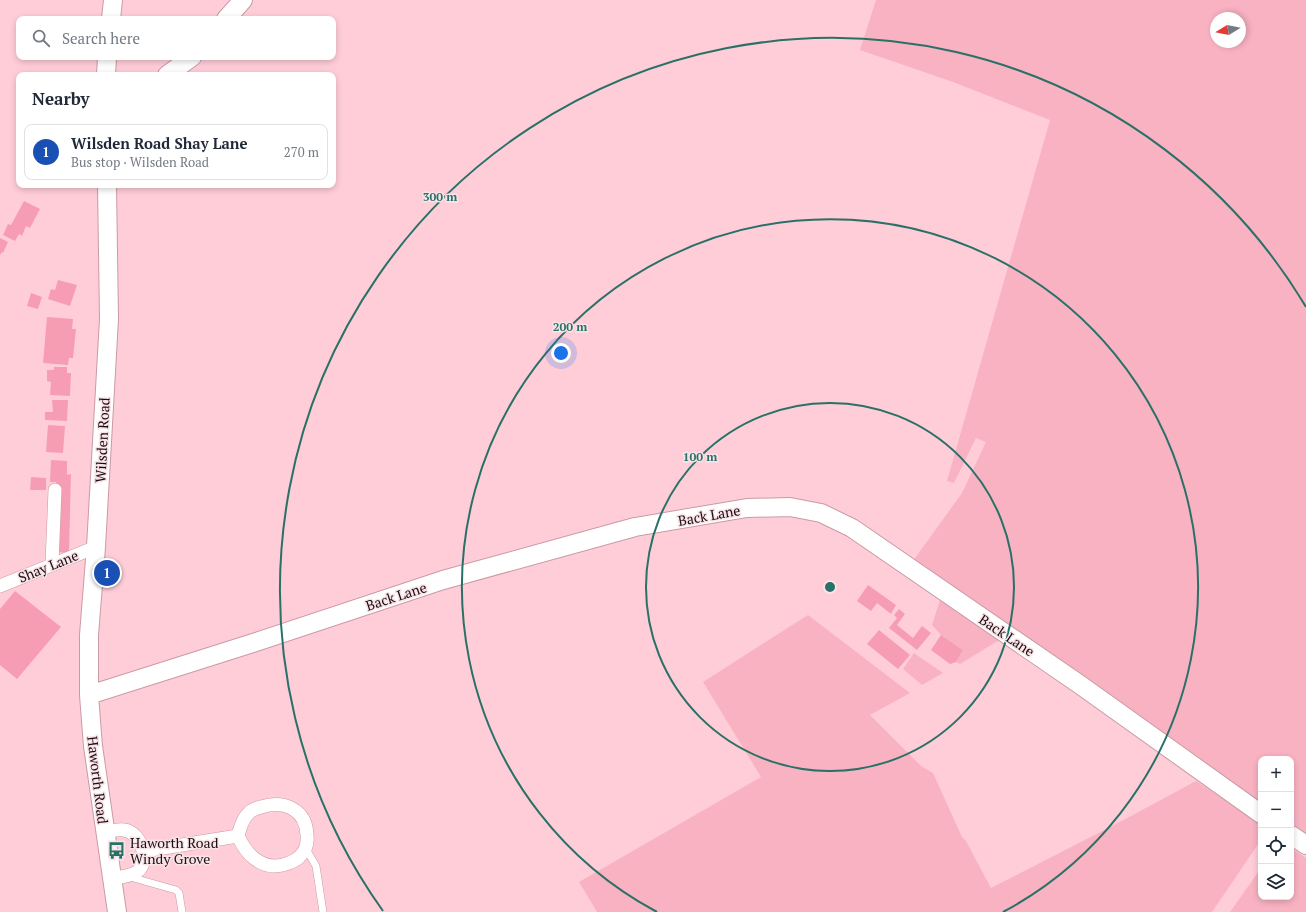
<!DOCTYPE html>
<html lang="en">
<head>
<meta charset="utf-8">
<style>
  body { margin:0; font-family:"PT Serif",serif; background:#f6f6f7; color:#1f2937 }
  .controls { position:absolute; right:12px; bottom:12px; display:grid; overflow:hidden; border-radius:8px; box-shadow:0 2px 6px #0003 }
  .controls button { width:36px; height:36px; display:grid; place-items:center; padding:0; border:0; border-bottom:1px solid #e0e1e3; background:#fff; color:#1f2937; font:20px sans-serif }
  .compass { position:absolute; left:1210px; top:12px; width:36px; height:36px; border-radius:50%; background:#fff; box-shadow:0 2px 6px #0003; rotate:260deg }
  .you { position:absolute; left:561px; top:353px; width:14px; height:14px; margin:-10px; border:3px solid #fff; border-radius:50%; background:#1a73e8; box-shadow:0 0 0 6px #1a73e833 }
  .badge { display:grid; place-items:center; width:26px; height:26px; border-radius:50%; background:#0f766e; color:#fff; font-size:13px; font-weight:700 }
  .pin { position:absolute; translate:-50% -50%; border:2px solid #fff; box-shadow:0 1px 4px #0006 }
  .list { margin:0; padding:0; list-style:none }
  h2 { display:flex; justify-content:space-between; align-items:center; height:52px; margin:0; padding:0 16px; font-size:17px }
  h2 small { font-size:13px; font-weight:400; color:#747a83 }
  .list li { display:grid; grid-template-columns:26px 1fr auto; gap:12px; align-items:center; box-sizing:border-box; height:56px; margin:0 8px 8px; padding:0 8px; border:1px solid #e0e1e3; border-radius:8px }
  .list b { display:block; font-size:15px; white-space:nowrap }
  .list p { margin:0; font-size:13px; white-space:nowrap; color:#747a83 }
  .list em { font-size:13px; font-style:normal; color:#747a83 }
  .icon { flex:none; width:22px; height:22px; fill:none; stroke:currentColor; stroke-width:2; stroke-linecap:round; stroke-linejoin:round }
  .map { position:relative; flex:none; width:1306px; height:912px; overflow:hidden }
  .search { position:absolute; background:#fff; box-shadow:0 2px 6px #0003; left:16px; top:16px; width:320px; height:44px; display:flex; align-items:center; gap:10px; box-sizing:border-box; padding:0 14px; border-radius:8px; color:#747a83; font-size:15px }
  .panel { position:absolute; background:#fff; box-shadow:0 2px 6px #0003; left:16px; top:72px; width:320px; height:116px; border-radius:8px }
  .map>svg:first-child { display:block }
</style>
</head>
<body>
<div class="map">
<svg width="1306" height="912" viewBox="0 0 1306 912">
  <rect width="100%" height="100%" fill="#ffcdd8"/>
  <path fill="#f8b2c2" fill-rule="evenodd" d="M876,0H1306V834L1291,823V759H1261V803L913,561L962,493L986,442L976,438L954,483L947,481L1050,120L953,82L860,50ZM1216,18H1240V42H1216Z
    M940,600L957,612L1001,639L960,664L956,662L963,650L941,635L932,625Z
    M808,615L910,693L870,715L921,766L933,773L962,837L966,841L991,888L1116,824L1196,781L1261,824V840L1212,912H597L579,882L761,777L703,682Z
    M914,653L943,673L922,685L903,669Z
    M1291,848L1306,858V912H1230L1261,868V897H1291Z"/>
  <path fill="#f79db3" d="M24,201L40,209L30,228L26,226L22,236L19,234L15,241L3,235L8,224L11,225Z
    M0,238L8,242L3,253L2,252L0,255Z
    M58,280L77,285L70,306L48,299L51,289L55,290Z
    M31,293L42,297L38,309L27,306Z
    M47,317L73,319L72,329H76L73,358H69L68,365L43,363Z
    M54,367H67V373H71L70,396L50,395L51,382L47,381V370H54Z
    M52,400H68L67,421L45,420V412H53Z
    M48,425L65,426L63,453L46,452Z
    M51,460L67,461V475L71,474L69,553L57,552L56,482H50Z
    M31,477L46,478V490H30Z
    M868,585L896,605L891,614L877,603L871,611L857,601Z
    M15,591L61,627L17,679L0,665V609Z
    M899,609L905,614L897,625L913,638L922,626L931,633L917,650L889,628L897,618L894,615Z
    M879,630L910,655L898,669L867,644Z
    M941,635L963,650L956,662L950,664L931,650Z"/>
  <g fill="none" stroke-linecap="round" stroke-linejoin="round">
    <defs>
      <path id="lane" d="M306,849L316,866L323,912
        M130,877L176,890L179,893L182,912"/>
      <path id="street" d="M52,564L55,490
        M0,586L96,547
        M105,832C111,831 118,829 124,830C141,832 151,861 137,872C129,877 120,877 112,878
        M144,851L238,836C240,829 241,823 246,816C249,812 255,808 261,807C284,800 306,809 307,835C308,846 305,852 297,859C293,862 288,863 283,865C261,870 246,854 238,836"/>
      <path id="secondary" d="M111,19L113,0
        M226,19L243,0
        M106,75L107,57
        M167,75L192,57
        M107,185L109,319L96,547L89,635V695L93,746L117,912
        M89,695L253,643L443,580L635,527L747,508L790,507L821,513L852,528L1079,684L1261,814
        M1291,835L1306,845"/>
    </defs>
    <use href="#lane" stroke="#ca9aa5" stroke-width="8"/>
    <use href="#street" stroke="#ca9aa5" stroke-width="14"/>
    <use href="#secondary" stroke="#ca9aa5" stroke-width="20"/>
    <use href="#lane" stroke="#fff" stroke-width="7"/>
    <use href="#street" stroke="#fff" stroke-width="13"/>
    <use href="#secondary" stroke="#fff" stroke-width="18"/>
  </g>
  <g fill="none" stroke="#297067" stroke-width="2">
    <circle cx="830" cy="587" r="184"/>
    <path d="M657 912A368 368 0 1 1 1003 912"/>
    <path d="M383 911A552 552 0 1 1 1306 307"/>
  </g>
  <defs>
    <symbol id="bus-bare" viewBox="-9 -9 18 18"><path d="M-5-6H5V4H4V6H2V4H-2V6H-4V4H-5ZM-3.5-4V0h7V-4ZM-3.5 1.2v1.5H-2V1.2ZM2 1.2v1.5H3.5V1.2Z" fill="#297067" stroke="#f8e4e8" stroke-width="2.5" paint-order="stroke"/></symbol>
  </defs>
  <g fill-rule="evenodd">
    <use href="#bus-bare" x="104" y="838" width="25" height="25"/>
  </g>
  <g text-anchor="middle" dominant-baseline="central" stroke-width="3" stroke-linejoin="round" paint-order="stroke">
    <g font-size="14" fill="#1d0d11" stroke="#f8e4e8">
      <text transform="translate(102 440) rotate(-87)">Wilsden Road</text>
      <text transform="translate(709 515) rotate(-10)">Back Lane</text>
      <text transform="translate(48 566) rotate(-22)">Shay Lane</text>
      <text transform="translate(396 596) rotate(-18)">Back Lane</text>
      <text transform="translate(1007 635) rotate(34)">Back Lane</text>
      <text transform="translate(98 780) rotate(83)">Haworth Road</text>
    </g>
    <g font-size="14" fill="#1d0d11" stroke="#f8e4e8" text-anchor="start">
      <text x="130" y="842">Haworth Road<tspan x="130" dy="16">Windy Grove</tspan></text>
    </g>
  </g>
  <circle cx="830" cy="587" r="6" fill="#297067" stroke="#f8e4e8" stroke-width="2"/>
  <g font-size="12" text-anchor="middle" font-weight="bold" fill="#297067" stroke="#f8e4e8" stroke-width="3" stroke-linejoin="round" paint-order="stroke">
    <text x="440" y="201">300 m</text>
    <text x="570" y="331">200 m</text>
    <text x="700" y="461">100 m</text>
  </g>
</svg>
<div class="controls">
<button>+</button>
<button>−</button>
<button><svg class="icon" aria-label="locate" viewBox="0 0 24 24"><circle cx="12" cy="12" r="6"/><path d="M12 2v4M12 18v4M2 12h4M18 12h4"/></svg></button>
<button><svg class="icon" aria-label="layers" viewBox="0 0 24 24"><path d="M12 4l9 5-9 5-9-5zM3 14l9 5 9-5"/></svg></button>
</div>
<svg class="compass" viewBox="-18 -18 36 36"><path d="M0-13l5 13h-10z" fill="#e53935"/><path d="M0 13l5-13h-10z" fill="#747a83"/></svg>
<div class="you"></div>
<div class="pin badge" style="left:107px;top:573px;background:#1a4fb4">1</div>
<div class="search"><svg class="icon" aria-label="search" viewBox="0 0 24 24"><circle cx="10" cy="10" r="6"/><path d="M15 15l6 6"/></svg>Search here</div>
<section class="panel">
<h2>Nearby<small></small></h2>
<ul class="list">
<li><span class="badge" style="background:#1a4fb4">1</span><div><b>Wilsden Road Shay Lane</b><p>Bus stop · Wilsden Road</p></div><em>270 m</em></li>
</ul>
</section>
</div>
</body>
</html>
